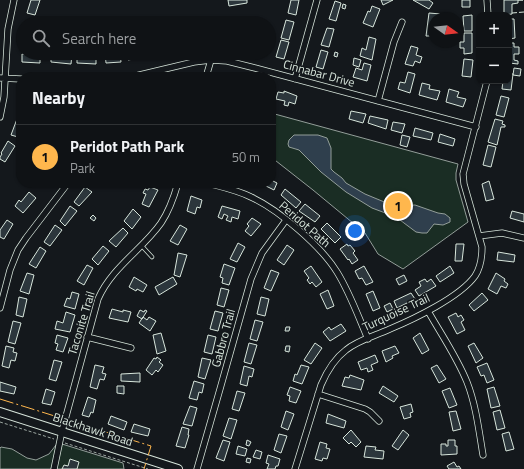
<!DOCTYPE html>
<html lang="en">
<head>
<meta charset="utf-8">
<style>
  body { margin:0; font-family:"Titillium Web",sans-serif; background:#1d2022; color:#f1f3f6 }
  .controls { position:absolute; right:12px; top:12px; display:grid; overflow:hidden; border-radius:8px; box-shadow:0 1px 3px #0004 }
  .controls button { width:36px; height:36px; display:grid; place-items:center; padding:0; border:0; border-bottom:1px solid #2f3234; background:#0f1215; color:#f1f3f6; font:20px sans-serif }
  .compass { position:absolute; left:428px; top:12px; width:36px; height:36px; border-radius:50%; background:#0f1215; box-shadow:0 1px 3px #0004; rotate:105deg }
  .you { position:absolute; left:355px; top:231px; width:14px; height:14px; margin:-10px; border:3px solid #fff; border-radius:50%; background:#1a73e8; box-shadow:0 0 0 6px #1a73e833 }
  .badge { display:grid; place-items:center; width:26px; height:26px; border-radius:50%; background:#ffb74d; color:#111; font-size:13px; font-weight:700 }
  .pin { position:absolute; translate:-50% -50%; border:2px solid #fff; box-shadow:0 1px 4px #0006 }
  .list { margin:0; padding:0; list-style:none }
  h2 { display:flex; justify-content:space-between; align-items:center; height:52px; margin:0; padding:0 16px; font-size:17px }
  h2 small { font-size:13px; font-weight:400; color:#9b9ea0 }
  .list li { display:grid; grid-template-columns:26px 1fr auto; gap:12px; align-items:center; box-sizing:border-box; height:64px; padding:0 16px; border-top:1px solid #2f3234 }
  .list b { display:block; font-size:15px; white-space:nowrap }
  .list p { margin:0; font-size:13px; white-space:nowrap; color:#9b9ea0 }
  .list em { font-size:13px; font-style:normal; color:#9b9ea0 }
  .icon { flex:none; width:22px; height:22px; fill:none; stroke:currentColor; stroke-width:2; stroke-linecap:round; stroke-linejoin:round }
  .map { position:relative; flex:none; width:524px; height:469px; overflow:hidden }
  .search { position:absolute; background:#0f1215; box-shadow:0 1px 3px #0004; left:16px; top:16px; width:260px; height:44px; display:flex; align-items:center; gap:10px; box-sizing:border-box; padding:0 14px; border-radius:22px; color:#9b9ea0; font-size:15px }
  .panel { position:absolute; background:#0f1215; box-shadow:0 1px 3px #0004; left:16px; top:72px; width:260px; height:116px; border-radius:16px }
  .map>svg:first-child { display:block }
</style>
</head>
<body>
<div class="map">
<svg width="524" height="469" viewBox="0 0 524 469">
  <rect width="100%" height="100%" fill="#14181c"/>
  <path fill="#1a2d24" stroke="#939e99" d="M271,113L458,164L456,173V180L468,222L403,269L378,254L365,233L313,190L271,157Z
    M62,444L123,463L124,469H0V448L1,447L12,449L27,458L36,460L49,454L56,445Z"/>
  <path fill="#2f3f4d" stroke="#939e99" d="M294,135H318L327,138L331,148V169L334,172L342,178L346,183L365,194L394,206L415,205L438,213L445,214L450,218V222L443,225L434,224L427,233H422L416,232L396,217L372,208L346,192L321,172L299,150L289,147L288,144L289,140Z"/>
  <path fill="#2c363c" stroke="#d8e6dc" d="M31,0H40L35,15L27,13Z
    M228,0H247V3L229,6Z
    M291,0H299L296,15L288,13Z
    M381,0H393L383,5Z
    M413,0H429L433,3L429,9Z
    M462,0H470V7H462Z
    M504,0H523H518V3L512,4V14L504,15Z
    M335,1L341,3L336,21L329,19Z
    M343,4L346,5L345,9L342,8Z
    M372,6L380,9L373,27L363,23L368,11L370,12Z
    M429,13L441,14V18H434V36H426Z
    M472,15V31H464L463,16Z
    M509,19H514L515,38L509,39Z
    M286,20L294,22L289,40L281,38Z
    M327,28L334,29L329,47L321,45Z
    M464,33H472V53L464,54V48H460V42H464Z
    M369,37L376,39L372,60L360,56L362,48L366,50Z
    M281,40L289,42L284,59L276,57Z
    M509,43H514V47H519V54H514V60L518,61V64L509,63Z
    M411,46L418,48L416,55L422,57L420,63L415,61L413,66L405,64Z
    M321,50L328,52L323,69L316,67Z
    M335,52L338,53L337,57L334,56Z
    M58,53H66V55H72L71,64L51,62V55H58Z
    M79,53H82V55H86V53H92V55H96V64L77,63V55H79Z
    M105,53H120L121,62L106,63Z
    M126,53H144L145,57L128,60Z
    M22,54L40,55V63L22,62Z
    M354,58L361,60L359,67L353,65Z
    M464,59L473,60L471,77L462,76Z
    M364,63L371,65L367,81L353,77L356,68L362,70Z
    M514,68L521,69L520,76L513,75Z
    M408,72L415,74L410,93L398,89L400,82L405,83Z
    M509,73L513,74L511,90L502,89L503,81H509Z
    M422,83L430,85L429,89L440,91L437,100L419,95Z
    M449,89L459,92L457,97L466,99L463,107L446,102Z
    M284,91L297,96L295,104L289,102L288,106L284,105L285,101L276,99L278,92L284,93Z
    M501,96L509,98L504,117L496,115Z
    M351,111L366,114L363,123L349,119Z
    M370,116L388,120L386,129L368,123Z
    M17,119L21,120V132H20L18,137L11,135Z
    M495,119L503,121L502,124L505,125V127H501L497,145L488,142Z
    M393,122L405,124L402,133L391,130Z
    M415,128L433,133L431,140L413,136Z
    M440,134L455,139L453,146L438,142Z
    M402,135L410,137L407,147L400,145Z
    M8,141L15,146L5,162L0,159V157L2,154L1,153Z
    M488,145L496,147L491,167L483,165Z
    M271,180L277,183L274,190L260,183H271Z
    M489,181L494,199L486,201L482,184Z
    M88,183H97L94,187Z
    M85,187L92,192L79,206L74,202Z
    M150,187L158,190L149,207L142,204L146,194L143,193L145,189L148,190Z
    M285,189L301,202L296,208L281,195Z
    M29,192L36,198L23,213L15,206L19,200L21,202Z
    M191,196L202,200L200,208L197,207L195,214L187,211Z
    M305,204L320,216L315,222L299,211Z
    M70,206L77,211L65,226L60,221Z
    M222,206L240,211L238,219L232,217L231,222L226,220L228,216L224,214L222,219L218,217Z
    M133,209L141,217L132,229L124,221Z
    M512,211L524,214V222L510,218Z
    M93,215L96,218L94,221L90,218Z
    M252,218L261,224L251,236L245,231L249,226L247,224Z
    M7,220L13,224L4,239L0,237V230Z
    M327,223L341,237L335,243L321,229Z
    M55,225L62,230L50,246L44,242Z
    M180,225L187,229L178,245L170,241Z
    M123,228L128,233L116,247L109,241Z
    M238,243L245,247L237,262L230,259Z
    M347,244L348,246L350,245L355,251L353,253L358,260L352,264L349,259L348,260L340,249Z
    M456,244H464L462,261H455Z
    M287,245L294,250L284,265L277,260Z
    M103,246L109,251L98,265L92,259Z
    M40,247L46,251L36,268L29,264Z
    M498,252L515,255L514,262L497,260Z
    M178,253L187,255L180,277L174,275Z
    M224,264L235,268L229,285L222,283L223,278L220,277Z
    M87,265L93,268L84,285L77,281Z
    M311,266L322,282L316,287L312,282L310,284L307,280L309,278L304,271Z
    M364,266L373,282L366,285L362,278L359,279L355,271Z
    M450,266L454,273L440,282L436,276Z
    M271,270L279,273L271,291L264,288Z
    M27,273L34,275L29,294L20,291Z
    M496,273L505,279L504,281L508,284L506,288L501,286L497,294L488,289Z
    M404,275L407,281L399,285L396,279Z
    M134,277L147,285L143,292L137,289L136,291L129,287Z
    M173,277L177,284L159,295L155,287Z
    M425,279L427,282L431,279L436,286L419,296L415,290L421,286L419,282Z
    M221,288L229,290L224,307L217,305Z
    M328,290L334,306L327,309L320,294Z
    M373,291L380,308L373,311L366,294Z
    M72,292L79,294L75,309L64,306L67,298L70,299Z
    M411,293L415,299L397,308L394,301Z
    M482,293L488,300L474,311L469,305Z
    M19,297L27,299L23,317L16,315Z
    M261,297L269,299L265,316L257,314Z
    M390,303L393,309L387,312L384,306Z
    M112,309L123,312V310L131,312L128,322L109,318Z
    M140,310L144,312L145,310L147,311L142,319L137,316Z
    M215,311L223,313L218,331L210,329Z
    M66,312L75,315L70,332L55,329L57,321L63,323Z
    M456,313L458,317L461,315L464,320L461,322L465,330L457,334L448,317Z
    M143,317L147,320L149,317L156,321L150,331L139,323Z
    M255,320L263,322L257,341L250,339Z
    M13,321L21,323L15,344L8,342Z
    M341,324L346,331L330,341L323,332L329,327L331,330Z
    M286,327H290L289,331H285Z
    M161,333L166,351L157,354L153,335Z
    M420,333L429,350L422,354L413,338Z
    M57,335L68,338L63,352L56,350L58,344L55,343Z
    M208,335L216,337L212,354L204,352Z
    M249,343L257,345L251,364L244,362Z
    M315,343L322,348L311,364L304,360Z
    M474,343L483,358L476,363L468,346Z
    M6,346L14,348L13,352L17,353L15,361L11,360L9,368L2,366Z
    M286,346H290L289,352L285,351Z
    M395,346L399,353L392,356L393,358L386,362L382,351Z
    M375,355L378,362L371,365L373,370L368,372L367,368L361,370L358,362Z
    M157,357L161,360L159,362L163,365L158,372L156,370L152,375L146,370L154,358L156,359Z
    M202,358L211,360L205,379L198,377Z
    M54,360L62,362L56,381L49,379Z
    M487,363L494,380L487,383L484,375L481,376L477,367Z
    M95,365L104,367L102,373L106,374L104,380L100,379L97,389L90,387Z
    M301,365L309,367L302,384L293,381L295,374L297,375Z
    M437,365L446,379L439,383L431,368Z
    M244,366L254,369L252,377L249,376L247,386L240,384Z
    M140,373V382L121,381V374Z
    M350,375L364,380L361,390L342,386L345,377L349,378Z
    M194,381L204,384L202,393L199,392L197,400L189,398Z
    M0,382L16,387L14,394L0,391Z
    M117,386H124V394L117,393Z
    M383,386L398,396L394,402L379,393Z
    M290,387L301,391L296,403L289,401L290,396L287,395Z
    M494,387L500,406L491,408L487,389Z
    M450,388L457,405L449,408L442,391Z
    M46,389L55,392L51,405L42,403Z
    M237,391L245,393L239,411L232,409Z
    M88,397L96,400L93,413L91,412L89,417L82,415Z
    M411,404L413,412L410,413L411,417L404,419L400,407Z
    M190,406L197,408L192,426L183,424Z
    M500,410L505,428L497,430L493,412Z
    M286,411L294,414L288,430L281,427Z
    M456,411L461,429L453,431L449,412Z
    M328,414L346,421L344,428L326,423Z
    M111,416L127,422L124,430L108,424Z
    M229,418L237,420L231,439L223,436Z
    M134,424L150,429L148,436L131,432Z
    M182,427L189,429L188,435H189L185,448L176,446Z
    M351,430L361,442L356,447L351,442L349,444L343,438Z
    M403,430L409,435L398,450L392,446Z
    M509,432L514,449L506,451L502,434Z
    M279,434L287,436L281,453L274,450Z
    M223,440L230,442L224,461L216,458Z
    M247,440L251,442L249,446L246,445Z
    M448,440H455V446H457V454L441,455V444H446V446H448Z
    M320,442L327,444L326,448L330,449L327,459L323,458L322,461L315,459Z
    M238,446L247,449L245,456L236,454Z
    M366,446L376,447L375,450L384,451L383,459L364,457Z
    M256,450L262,452L260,459L253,457Z
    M268,455L280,459L278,466H276L275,469H267L269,464L266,463Z
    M247,458L251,459L250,463L246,462Z
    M70,459L79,462L77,469H62L64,465L68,466Z
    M454,462L457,467L459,466L461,469H449L447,466Z"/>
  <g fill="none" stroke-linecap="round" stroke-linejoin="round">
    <defs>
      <path id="lane" d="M141,245L152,257"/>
      <path id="street" d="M487,0L488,15
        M131,77L194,62L211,60L227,61L255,68L476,127
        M206,77L211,60
        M0,78L21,79
        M295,79L317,0
        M378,101L394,42L402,22
        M0,117L4,97L8,29L14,0
        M207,183C222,187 237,190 251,197C279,210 321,246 337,272C350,293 358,316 368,339
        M479,236L502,233L524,238
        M0,308L10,270L18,250L26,238L68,183
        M428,311C441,334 457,357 467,382C476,405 479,431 483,455
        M87,337L131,348
        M318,394L365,409L370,412L379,421
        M54,469L62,431L98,299C112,267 142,250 161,223C169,211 174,197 178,183
        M197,469L220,389L251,279L262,253L286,220
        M295,469L321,385C327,371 334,359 346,350C358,340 375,336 390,329C414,319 460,297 475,276C481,267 482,257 482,247L464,184L463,174L487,81"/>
      <path id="secondary" d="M0,412L178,469"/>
    </defs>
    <use href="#lane" stroke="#d8e6dc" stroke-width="4.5"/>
    <use href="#street" stroke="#d8e6dc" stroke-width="7"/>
    <use href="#secondary" stroke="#d8e6dc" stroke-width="10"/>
    <path stroke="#9da8a2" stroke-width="1" stroke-dasharray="3 2" stroke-linecap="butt" d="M0,422L54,439
      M65,443L148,469"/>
    <use href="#lane" stroke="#14181c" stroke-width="3"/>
    <use href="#street" stroke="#14181c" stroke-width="5.5"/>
    <use href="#secondary" stroke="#14181c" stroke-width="8"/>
    <path stroke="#d8e6dc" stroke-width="1" stroke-dasharray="5 2" stroke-linecap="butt" d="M512,13L524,12"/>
    <path stroke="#ffb74d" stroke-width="1" stroke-dasharray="14 3 2 3" stroke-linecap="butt" d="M0,399L151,446L144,469"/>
  </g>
  <g text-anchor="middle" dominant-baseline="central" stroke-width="3" stroke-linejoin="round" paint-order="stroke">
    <g font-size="12" fill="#d8e6dc" stroke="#14181c">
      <text transform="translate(319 73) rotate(15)">Cinnabar Drive</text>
      <text transform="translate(305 224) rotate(41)">Peridot Path</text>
      <text transform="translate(396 312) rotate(-25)">Turquoise Trail</text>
      <text transform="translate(81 323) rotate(-73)">Taconite Trail</text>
      <text transform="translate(223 338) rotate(-75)">Gabbro Trail</text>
      <text transform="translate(93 429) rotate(18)">Blackhawk Road</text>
    </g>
  </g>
</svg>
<div class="controls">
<button>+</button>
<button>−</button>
</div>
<svg class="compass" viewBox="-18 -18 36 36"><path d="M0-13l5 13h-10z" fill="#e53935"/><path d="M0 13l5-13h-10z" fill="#9b9ea0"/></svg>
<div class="you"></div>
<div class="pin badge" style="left:398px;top:206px">1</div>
<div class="search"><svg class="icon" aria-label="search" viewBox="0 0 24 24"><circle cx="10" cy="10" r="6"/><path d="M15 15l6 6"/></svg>Search here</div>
<section class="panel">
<h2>Nearby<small></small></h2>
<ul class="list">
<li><span class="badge">1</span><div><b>Peridot Path Park</b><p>Park</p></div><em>50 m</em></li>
</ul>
</section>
</div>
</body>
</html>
